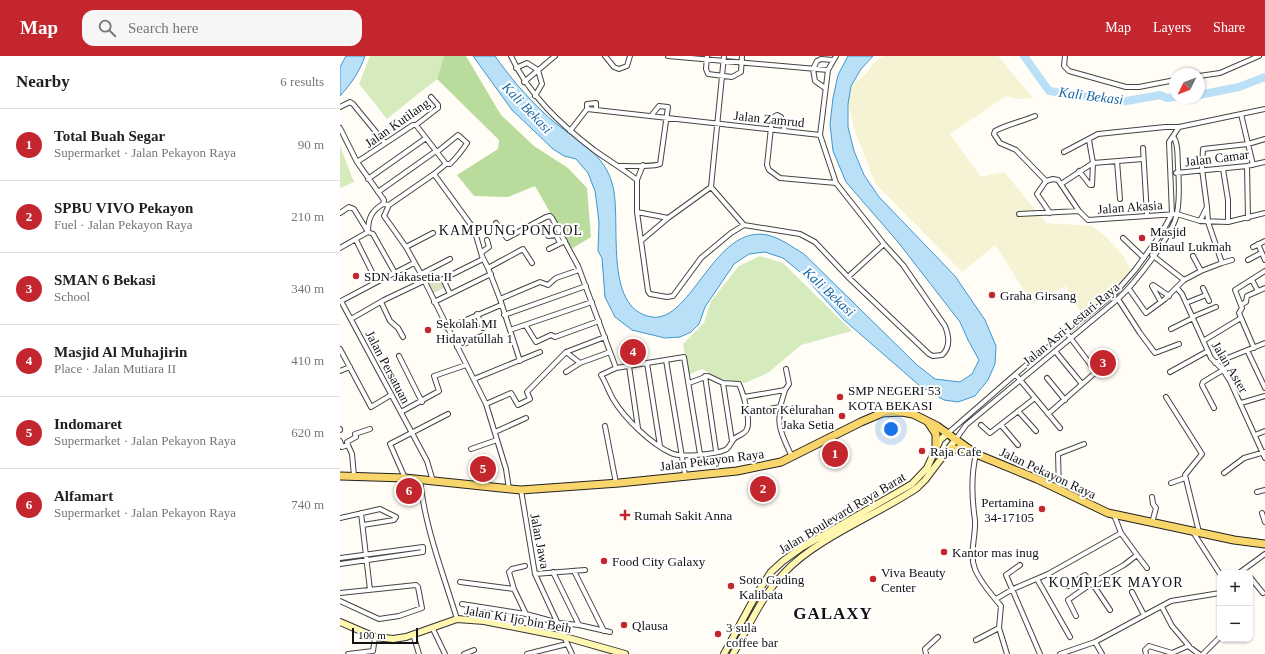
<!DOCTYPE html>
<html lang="en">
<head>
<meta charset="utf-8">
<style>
  body { margin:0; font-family:"Times New Roman",serif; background:#f6f6f6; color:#202124 }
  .controls { position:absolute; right:12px; bottom:12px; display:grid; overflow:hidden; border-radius:8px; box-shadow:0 1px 3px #0004 }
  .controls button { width:36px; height:36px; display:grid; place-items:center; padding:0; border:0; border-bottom:1px solid #e0e0e0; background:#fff; color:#202124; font:20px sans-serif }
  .compass { position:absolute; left:829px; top:12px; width:36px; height:36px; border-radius:50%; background:#fff; box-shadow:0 1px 3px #0004; rotate:227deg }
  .scale { position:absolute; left:12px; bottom:10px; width:66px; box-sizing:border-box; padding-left:4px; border:2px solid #111; border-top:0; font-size:11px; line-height:14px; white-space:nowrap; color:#111; -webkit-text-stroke:3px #fff; paint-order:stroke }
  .you { position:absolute; left:551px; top:373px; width:14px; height:14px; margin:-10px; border:3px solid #fff; border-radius:50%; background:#1a73e8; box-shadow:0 0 0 6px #1a73e833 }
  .badge { display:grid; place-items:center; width:26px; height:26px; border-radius:50%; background:#c4262e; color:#fff; font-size:13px; font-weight:700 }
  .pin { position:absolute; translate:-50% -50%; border:2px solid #fff; box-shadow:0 1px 4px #0006 }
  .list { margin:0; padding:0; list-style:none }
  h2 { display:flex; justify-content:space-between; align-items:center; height:52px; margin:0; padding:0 16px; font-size:17px }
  h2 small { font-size:13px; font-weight:400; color:#757577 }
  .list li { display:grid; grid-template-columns:26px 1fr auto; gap:12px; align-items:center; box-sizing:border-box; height:72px; padding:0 16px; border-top:1px solid #e0e0e0 }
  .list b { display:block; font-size:15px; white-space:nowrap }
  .list p { margin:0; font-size:13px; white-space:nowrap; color:#757577 }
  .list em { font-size:13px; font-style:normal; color:#757577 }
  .icon { flex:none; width:22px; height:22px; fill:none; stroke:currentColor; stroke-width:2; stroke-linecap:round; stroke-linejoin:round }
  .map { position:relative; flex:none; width:925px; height:598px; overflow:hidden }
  header { display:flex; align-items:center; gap:24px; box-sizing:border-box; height:56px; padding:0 20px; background:#c4262e; color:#fff }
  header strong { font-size:19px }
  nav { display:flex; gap:22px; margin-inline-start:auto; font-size:14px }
  .search { width:280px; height:36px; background:#f6f6f6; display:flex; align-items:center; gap:10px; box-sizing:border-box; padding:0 14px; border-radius:12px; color:#757577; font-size:15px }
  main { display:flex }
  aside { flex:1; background:#fff }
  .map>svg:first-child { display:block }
</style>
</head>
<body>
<header>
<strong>Map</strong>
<div class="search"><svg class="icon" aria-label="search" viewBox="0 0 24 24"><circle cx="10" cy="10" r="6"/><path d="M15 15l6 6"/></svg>Search here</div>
<nav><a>Map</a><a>Layers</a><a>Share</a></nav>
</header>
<main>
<aside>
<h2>Nearby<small>6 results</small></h2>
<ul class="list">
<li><span class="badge">1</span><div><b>Total Buah Segar</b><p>Supermarket · Jalan Pekayon Raya</p></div><em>90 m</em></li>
<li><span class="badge">2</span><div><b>SPBU VIVO Pekayon</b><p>Fuel · Jalan Pekayon Raya</p></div><em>210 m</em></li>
<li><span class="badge">3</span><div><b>SMAN 6 Bekasi</b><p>School</p></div><em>340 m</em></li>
<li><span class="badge">4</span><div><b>Masjid Al Muhajirin</b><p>Place · Jalan Mutiara II</p></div><em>410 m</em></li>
<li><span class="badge">5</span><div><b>Indomaret</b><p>Supermarket · Jalan Pekayon Raya</p></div><em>620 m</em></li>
<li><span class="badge">6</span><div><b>Alfamart</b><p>Supermarket · Jalan Pekayon Raya</p></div><em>740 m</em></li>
</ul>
</aside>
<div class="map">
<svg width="925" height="598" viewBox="0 0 925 598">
  <rect width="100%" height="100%" fill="#fffdf5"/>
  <path fill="#f6f3d4" d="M543,0H658L693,42L677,43L666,40L610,78L641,121L664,116L706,167L753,170L769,184L784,201L791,214L778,231L742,259L725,230L693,248L655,189L622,216L535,127L514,72L508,48L511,30L526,18L535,6Z"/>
  <path fill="#d5ebbd" d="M30,0H104L97,23L47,63L19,28Z
    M0,90L14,126L0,132Z
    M420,200L443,207L512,275L461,289L428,317L405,327L378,322L362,313L348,319L343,288L364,267L371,245L399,210Z"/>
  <path fill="#b9dc9c" d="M104,0H126L161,59L194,90L228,112L247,132L251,181L231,193L195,130L168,141L134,140L117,119L158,93L159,84L97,23Z"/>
  <path fill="#d9e3c4" d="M98,219L104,232L91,238L85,225Z"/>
  <path fill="#b9e0f7" stroke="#3f96cf" d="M6,0H25C20,15 11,28 0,40V11Z
    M133,0H155C169,20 186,40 204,57C228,81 262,92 272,127C283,162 261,253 312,261C351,267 375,168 427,179C441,182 452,191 464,198L577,309L595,323L620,326L632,318L639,304L628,284L620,266L558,186L506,126L493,95L490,68L493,42L498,19L508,0H533L521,13L511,30L508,48V71L514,95L524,119L539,141L615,220L645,264L656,290L655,308L648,324L635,340L618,346L604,344L580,330L504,264L460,216L443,202L425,196L409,198L394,208L365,251L359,268L351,276L340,281L325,282L292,274L275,261L265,241L262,202L258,195L259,167L257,150L255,135L248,117L236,103L224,100L213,93L172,54Z"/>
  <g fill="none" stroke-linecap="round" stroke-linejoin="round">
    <path stroke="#b9e0f7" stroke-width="8" d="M684,0L709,35L781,46L820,39L827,42L835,41
      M859,39L899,31L925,21"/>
    <defs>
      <path id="street" d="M171,0C189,39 220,68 254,94C268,104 283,113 297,124
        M265,0L274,11L279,13L287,10L290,0
        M328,0L488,14
        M367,0L366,13L368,18L392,21L401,16L402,0
        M725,0L724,10L729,15L786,31H799L835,24
        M176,12L187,7L198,14L202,28L195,40
        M859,20L880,17L919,0
        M184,26L215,0
        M485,32L475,25L473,13L477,5L481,3L493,4
        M0,51L10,46L13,48L45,87
        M256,54V47L247,48V53L256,54L480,79
        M901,58L913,109
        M695,60C681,66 668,68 655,75L654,78L660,87L676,94L706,125L713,123L718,124L739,155L748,164L837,158L860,165L888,166L925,157
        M76,69L106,108
        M0,72L17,106L44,144L43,148
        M230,75L247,53
        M445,75L441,61L437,59L432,62L427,109L429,114L440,122L496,127
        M803,92L807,159
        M724,96L758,78L825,71H839L925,53
        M777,105L780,143
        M17,106L73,69H76L98,52V49L91,41
        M303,109L297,124V156L308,235L310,238L327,241L333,240L361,202L391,177L404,169L460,178L475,186L508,221L589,298L593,300L602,299C611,291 609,280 605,270L563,209L544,188L496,127L480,79L488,14L496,0
        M279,110C287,110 314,111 320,108L328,51L319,50L311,60
        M907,110L908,162
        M883,113L888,144V166
        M739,115L750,129H752L753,107L749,84
        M836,117L907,110L925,106
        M94,118L134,173L142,200L148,212L160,243L180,305
        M28,123L86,82
        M706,125L697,138L710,157
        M721,128L753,107L803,103
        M371,131L384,0
        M371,131L404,169
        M38,136L96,95
        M43,148L49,149L94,118L106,108H110C117,101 122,95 127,87L118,79L97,96
        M49,149L44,160L66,191L81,218L146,348L166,413L169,433
        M297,156L328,162
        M0,157L9,151L14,153L28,176L33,178L55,217
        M679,158L739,155
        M860,165L867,151L862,113L863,93L908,88L925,83
        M156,167L167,182L206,161L210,160L212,162L238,210L276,312
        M208,180L216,179L220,187
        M783,182L804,202
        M16,184L37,226L74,207
        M302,184L328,162L371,131
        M918,188L925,204
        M66,191L93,177
        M913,191L925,185
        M0,192L28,176C28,163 31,155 43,148
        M209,193L225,185
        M142,196L149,191L147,184
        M812,199L844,224
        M853,200L861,215
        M908,204L921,197
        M882,207L892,204
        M148,212L183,193L192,207
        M81,218L110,203
        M508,221L544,188
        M912,224L918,235
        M37,226L1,245L72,377L87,405L93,425
        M837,232L842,238L871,302L883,314L890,325L925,402
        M863,232L869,245
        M789,233L806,257L825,243L844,224L861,215L882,207L868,166L867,151
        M110,238L103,223L143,203
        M160,243L200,226L208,229L216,222L239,214
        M778,243L800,277L815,297L839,288
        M41,246L50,265L58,272L63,281
        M94,246L151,218
        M821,246L812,230L813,229L829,240
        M846,247L866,239
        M901,249L906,246L907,240L925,232
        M137,258L143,272
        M164,259L246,230
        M852,261L876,251
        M11,263L44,244L84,225
        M186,270L196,286L211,279L215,281L259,265
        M107,272L161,249
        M831,273L853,262
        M170,274L252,246
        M265,281L226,296L240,307L270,296
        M863,285L901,262
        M117,291L144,279
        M914,292L899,257L902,252L895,234L925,215
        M0,293L31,351L51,339
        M907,294L925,332
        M715,295L742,328
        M59,300L82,346
        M326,304L345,419
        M307,307L320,390
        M875,307L925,287
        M289,310L298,372
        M0,315L10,311
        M226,316L240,307
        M830,316L868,295
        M676,319L720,372
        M365,320L376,395
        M707,322L725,344
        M134,323L200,296
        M349,327L368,320L383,327L399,328C403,337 411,364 407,373C405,378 399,379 395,382C391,385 390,392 385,394C376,398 341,402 331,397C311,388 285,363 273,343C269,336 266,327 261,319L276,312L344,301L360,398
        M383,327L392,385
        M404,341L445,334L449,328L446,313
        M826,341L862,398L845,419L859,476
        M901,347L925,340
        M146,348L171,337L178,349L190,343L187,336L226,296
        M874,352L862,329L863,326L883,314
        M678,355L696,375
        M61,356L99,335L94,320L126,309
        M406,357L440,351L445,334
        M708,358L756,316L726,276
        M641,369L650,377L695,342
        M661,369L678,389
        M265,370L276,427
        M0,373V374
        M155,376L186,362
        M608,377L685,310L775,237L795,214L821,178L832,158L829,86L839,71
        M915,379L925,375
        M616,383L626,369L778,243C794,228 834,178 837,157C840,142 839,125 838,110C837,101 839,88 833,80
        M0,385L2,391L8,389L12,398L14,420
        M8,389L7,386L16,381L15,378L30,373
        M131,393L157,384
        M636,398C631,419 632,444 635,464C636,480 629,498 635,513C640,526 652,539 661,550L659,572L667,598
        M452,401C446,387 435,369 441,354H448L457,351
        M884,417L904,402L925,396
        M65,422L50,388L108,358
        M80,424C85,472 103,517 117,563
        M831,427L845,422
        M719,433L718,398L744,388
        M181,434L195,518L232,598
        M917,436L925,434
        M812,441L813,448L816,452L812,467
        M21,457L30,534
        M922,457L925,466
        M0,462L40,453L56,461L54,464L23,469
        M853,476L880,518
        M797,499L807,512
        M0,502L83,491V496L0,508
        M680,509L666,519L700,598
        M185,510L172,513L169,516L174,533L186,558
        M234,515L264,575
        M213,516L239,569
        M899,517L925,498
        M195,518L245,514
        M910,521L923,537
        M697,523L730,581
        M120,526L174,533
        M728,530L745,519L752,527L728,544L736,560
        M792,536L804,559
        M0,537L76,529L78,531L82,552L59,560L39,563L0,545
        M656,543L673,533L708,518L781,477
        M122,548L186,558L219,567L239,569L270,576
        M822,551L832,570L849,590
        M770,554L752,527L784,509L797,499L781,477L774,459
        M92,571L105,598
        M73,578L79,598
        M636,584L659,572
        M755,586L762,598
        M8,598L33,595L35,581
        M124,598L134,594
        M187,598L227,588
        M586,598L585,593L598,581
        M720,598L755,586L831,545L880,537
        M806,598L805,594L809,590L832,597L848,590L859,598
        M863,598L880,581"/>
      <path id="secondary" d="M0,566L35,581L53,583L66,581L117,563L144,565L225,581L285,598
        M384,598L416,539L431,516L443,505L461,492L572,428L587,412L600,384L608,377
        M393,598C409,570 422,539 445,516C477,482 537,459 577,432L585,424L616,383"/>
      <path id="primary" d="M588,366L596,378V394
        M603,399L612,393H628
        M0,420L65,422L181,434L279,427L397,415L441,406L521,366L542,357L562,356L573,358L597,370L636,398L697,423L768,457L894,484L925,488"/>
    </defs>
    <use href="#street" stroke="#444" stroke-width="6"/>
    <use href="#secondary" stroke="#333" stroke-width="8"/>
    <use href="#primary" stroke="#222" stroke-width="9"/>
    <use href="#street" stroke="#fff" stroke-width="4"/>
    <use href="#secondary" stroke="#fff6b0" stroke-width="6"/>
    <use href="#primary" stroke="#f9d66b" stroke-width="7"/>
  </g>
  <g fill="#c4262e" stroke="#fff" stroke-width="1.5">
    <circle cx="802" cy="182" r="4"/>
    <circle cx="16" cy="220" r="4"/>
    <circle cx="652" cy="239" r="4"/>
    <circle cx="88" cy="274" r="4"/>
    <circle cx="500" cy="341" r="4"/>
    <circle cx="502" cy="360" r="4"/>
    <circle cx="582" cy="395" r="4"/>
    <circle cx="702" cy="453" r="4"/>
    <path d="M283 453h4v4h4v4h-4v4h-4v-4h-4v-4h4z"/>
    <circle cx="604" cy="496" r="4"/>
    <circle cx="264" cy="505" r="4"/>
    <circle cx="533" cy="523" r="4"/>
    <circle cx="391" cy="530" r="4"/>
    <circle cx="284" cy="569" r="4"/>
    <circle cx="378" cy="578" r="4"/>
  </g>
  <g text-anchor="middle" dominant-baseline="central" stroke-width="4" stroke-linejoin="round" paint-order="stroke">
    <g font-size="13" fill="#111" stroke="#fff">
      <text transform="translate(429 63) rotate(6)">Jalan Zamrud</text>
      <text transform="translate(57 67) rotate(-35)">Jalan Kutilang</text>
      <text transform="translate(877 102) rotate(-7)">Jalan Camar</text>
      <text transform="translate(790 151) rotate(-4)">Jalan Akasia</text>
      <text transform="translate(731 268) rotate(-40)">Jalan Asri Lestari Raya</text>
      <text transform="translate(48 311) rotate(62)">Jalan Persatuan</text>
      <text transform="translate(890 311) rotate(59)">Jalan Aster</text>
      <text transform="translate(372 404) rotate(-7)">Jalan Pekayon Raya</text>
      <text transform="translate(708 417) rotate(25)">Jalan Pekayon Raya</text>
      <text transform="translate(502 457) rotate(-31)">Jalan Boulevard Raya Barat</text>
      <text transform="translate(200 485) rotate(79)">Jalan Jawa</text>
      <text transform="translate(178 563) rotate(10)">Jalan Ki Ijo bin Beih</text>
    </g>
    <g font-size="13" fill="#111" stroke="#fff" text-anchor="start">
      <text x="810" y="175">Masjid<tspan x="810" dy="15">Binaul Lukmah</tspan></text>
      <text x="24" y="220">SDN Jakasetia II</text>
      <text x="660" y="239">Graha Girsang</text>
      <text x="96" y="267">Sekolah MI<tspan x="96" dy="15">Hidayatullah 1</tspan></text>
      <text x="508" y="334">SMP NEGERI 53<tspan x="508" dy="15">KOTA BEKASI</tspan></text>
      <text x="494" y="353" text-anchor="end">Kantor Kelurahan<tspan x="494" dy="15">Jaka Setia</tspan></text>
      <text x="590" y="395">Raja Cafe</text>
      <text x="694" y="446" text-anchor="end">Pertamina<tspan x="694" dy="15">34-17105</tspan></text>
      <text x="294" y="459">Rumah Sakit Anna</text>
      <text x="612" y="496">Kantor mas inug</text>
      <text x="272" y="505">Food City Galaxy</text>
      <text x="541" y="516">Viva Beauty<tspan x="541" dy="15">Center</tspan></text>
      <text x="399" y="523">Soto Gading<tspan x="399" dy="15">Kalibata</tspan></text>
      <text x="292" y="569">Qlausa</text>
      <text x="386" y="571">3 sula<tspan x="386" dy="15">coffee bar</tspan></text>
    </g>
    <g font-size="14" font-style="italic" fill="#1768a6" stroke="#fff">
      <text transform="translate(751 40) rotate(7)">Kali Bekasi</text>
      <text transform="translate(187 52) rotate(46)">Kali Bekasi</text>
      <text transform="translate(489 236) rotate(43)">Kali Bekasi</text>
    </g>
    <g font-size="14" letter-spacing="1" fill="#111" stroke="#fff">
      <text x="171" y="174">KAMPUNG PONCOL</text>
      <text x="776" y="526">KOMPLEK MAYOR</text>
    </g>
    <g font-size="17" font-weight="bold" letter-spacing="1" fill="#111" stroke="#fff">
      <text x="493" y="557">GALAXY</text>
    </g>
  </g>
</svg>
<div class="controls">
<button>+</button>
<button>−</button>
</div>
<svg class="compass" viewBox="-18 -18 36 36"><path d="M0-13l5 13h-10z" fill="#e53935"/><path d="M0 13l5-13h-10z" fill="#757577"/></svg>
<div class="scale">100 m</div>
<div class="you"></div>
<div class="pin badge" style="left:495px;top:398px">1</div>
<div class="pin badge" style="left:423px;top:433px">2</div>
<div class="pin badge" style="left:763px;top:307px">3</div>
<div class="pin badge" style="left:293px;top:296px">4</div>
<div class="pin badge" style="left:143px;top:413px">5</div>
<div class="pin badge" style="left:69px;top:435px">6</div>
</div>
</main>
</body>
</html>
